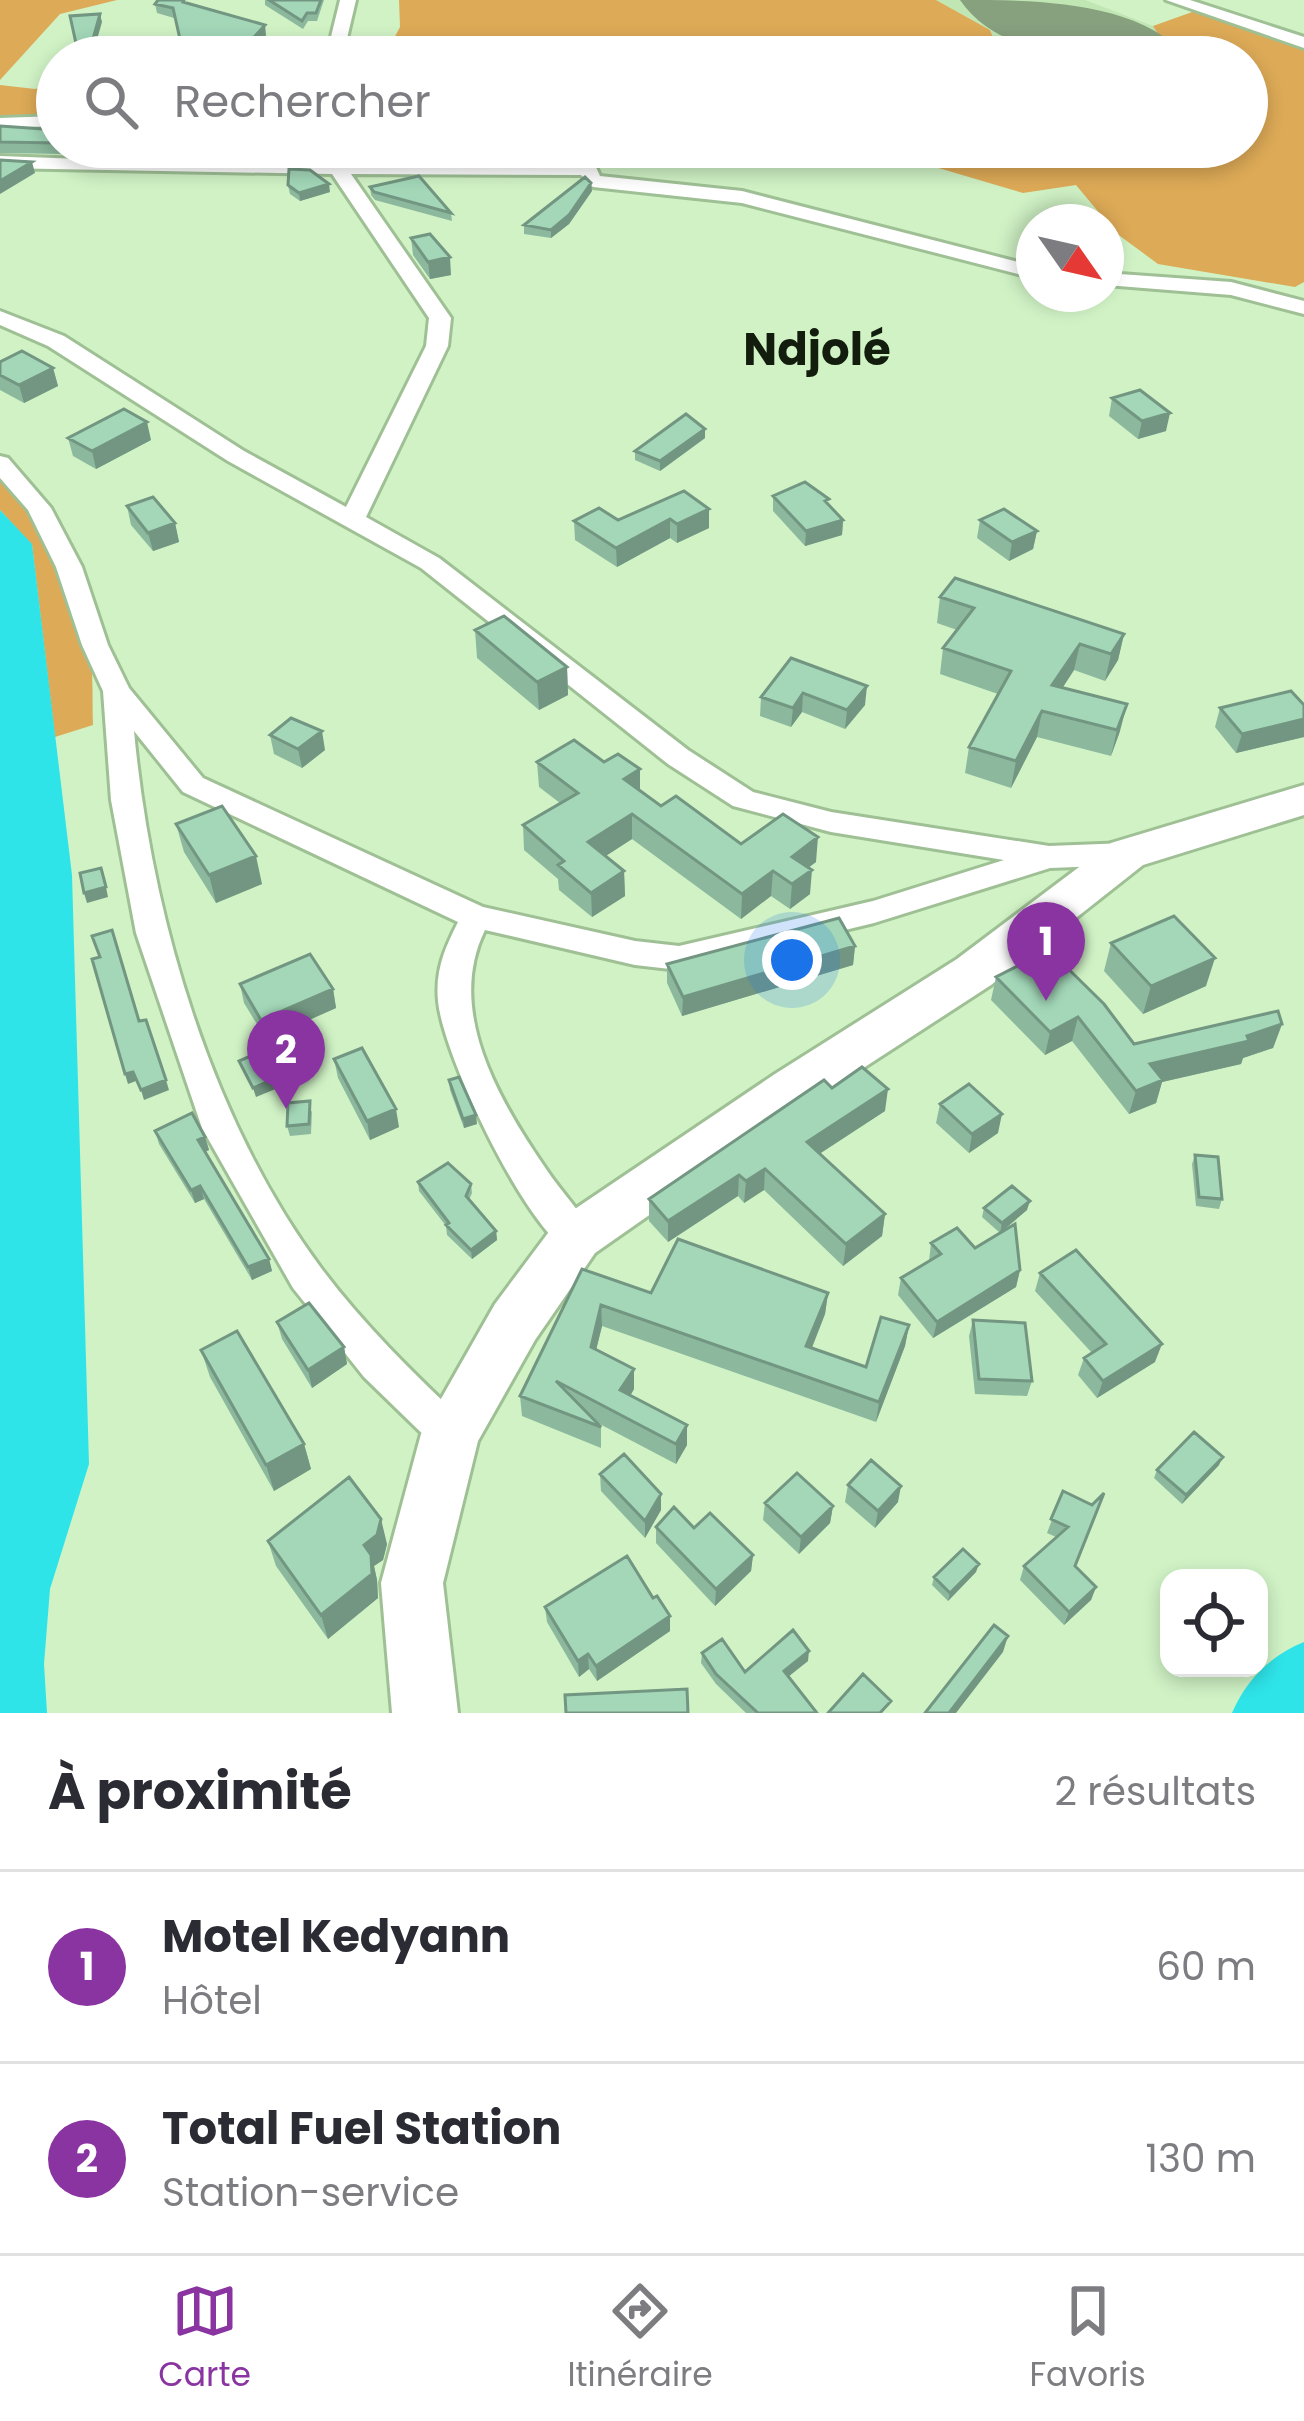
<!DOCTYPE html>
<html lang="fr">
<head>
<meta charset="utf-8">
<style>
  body { margin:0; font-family:Poppins,sans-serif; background:#f2f2f3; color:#2b2b33 }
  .controls { position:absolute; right:36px; bottom:36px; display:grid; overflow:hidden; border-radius:24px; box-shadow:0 6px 18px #0003 }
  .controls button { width:108px; height:108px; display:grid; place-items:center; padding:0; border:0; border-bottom:3px solid #e1e1e2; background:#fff; color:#2b2b33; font:60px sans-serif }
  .compass { position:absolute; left:1016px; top:204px; width:108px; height:108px; border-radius:50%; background:#fff; box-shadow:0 6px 18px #0003; rotate:124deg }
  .you { position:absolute; left:792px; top:960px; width:42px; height:42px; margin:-30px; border:9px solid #fff; border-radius:50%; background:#1a73e8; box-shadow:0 0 0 18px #1a73e833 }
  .badge { display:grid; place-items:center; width:78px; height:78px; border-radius:50%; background:#8a34a2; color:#fff; font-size:39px; font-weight:700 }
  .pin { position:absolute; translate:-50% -99px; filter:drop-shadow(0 3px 6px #0008) }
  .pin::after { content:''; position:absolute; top:63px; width:42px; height:36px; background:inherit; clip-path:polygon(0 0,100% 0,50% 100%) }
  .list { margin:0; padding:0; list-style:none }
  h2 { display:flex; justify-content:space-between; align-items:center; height:156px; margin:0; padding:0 48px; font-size:51px }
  h2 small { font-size:39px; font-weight:400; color:#7c7c81 }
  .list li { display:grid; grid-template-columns:78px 1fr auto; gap:36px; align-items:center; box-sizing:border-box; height:192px; padding:0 48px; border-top:3px solid #e1e1e2 }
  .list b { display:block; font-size:45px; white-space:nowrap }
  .list p { margin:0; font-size:39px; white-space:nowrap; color:#7c7c81 }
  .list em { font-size:39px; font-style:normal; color:#7c7c81 }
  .icon { flex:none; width:66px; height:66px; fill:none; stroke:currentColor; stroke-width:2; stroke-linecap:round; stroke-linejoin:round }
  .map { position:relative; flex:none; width:1304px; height:1713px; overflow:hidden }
  .search { position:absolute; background:#fff; box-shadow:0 6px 18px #0003; left:36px; right:36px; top:36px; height:132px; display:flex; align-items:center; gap:30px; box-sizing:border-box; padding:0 42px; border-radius:66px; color:#7c7c81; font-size:45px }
  .sheet { height:540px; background:#fff }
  nav { display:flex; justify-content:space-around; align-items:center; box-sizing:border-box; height:168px; border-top:3px solid #e1e1e2; background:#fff; font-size:33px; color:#7c7c81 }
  nav a { display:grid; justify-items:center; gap:6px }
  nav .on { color:#8a34a2 }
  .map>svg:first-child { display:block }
</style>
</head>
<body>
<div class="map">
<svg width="1304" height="1713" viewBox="0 0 1304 1713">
  <rect width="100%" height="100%" fill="#d0f2c5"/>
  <path fill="#c0e6b4" d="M936,0H1085L1153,26L1172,57H1001L990,30Z"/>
  <path fill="#ddaa57" d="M0,0H117L60,14L0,80Z
    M399,0H936L990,30L1001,57H384L400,27Z
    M1195,11L1304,50V282L1295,287L1158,264L1116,233L1076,185L1023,193L891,154L888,147H1247V57H1172L1153,26Z
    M57,83V117L0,118V85L35,89Z
    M0,473C33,505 78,603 89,650C94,673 92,701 93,725L55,737L32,545L0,510Z"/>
  <path fill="#2ee4e9" d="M0,510L32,544L72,875L89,1464L50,1589L44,1664L47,1713H0Z"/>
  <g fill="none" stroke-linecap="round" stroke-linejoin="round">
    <path fill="#2ee4e9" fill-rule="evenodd" d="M1304,1642V1713H1232C1246,1680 1271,1655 1304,1642Z"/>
    <path fill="#87a07e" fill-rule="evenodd" d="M960,0C1031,0 1140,0 1186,57C1113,57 1006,67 960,0Z"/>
    <defs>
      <path id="minor" d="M340,0H356L344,51L339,57H320L328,49Z
        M1166,0H1190L1304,37V48Z
        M57,116V126L0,128V118Z
        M0,156L163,162L588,163L595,165L600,176L742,191L1034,266V278L742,203L593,187L581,175L351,174L451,318L448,346L366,517L439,558L688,750L753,792L831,812L1049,846L1127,843L1142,854L1127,865L1050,868L874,923L679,970L635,965L485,930C445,1011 500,1102 546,1169C561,1192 582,1212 594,1237L589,1248C580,1251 571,1254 563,1247C520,1215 443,1055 438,1001C435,970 445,948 458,922L183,792L134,731C151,914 210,1119 321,1268C363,1324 413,1373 464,1421L470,1434L464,1447L450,1452L436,1447L364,1377L293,1288L202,1128L136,933L111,800L103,691L82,645L56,567L28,510L0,478V456L8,458L51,508L82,567L108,645L129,688L203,778L483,907L635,941L679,946L873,901L1004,860L831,832L733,806L668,764L421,568L228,461L48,346L0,325V311L64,336L244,451L346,507L426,346L429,318L332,174L0,168Z
        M1106,273L1231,282L1304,301V314L1231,295L1106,285Z"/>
      <path id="highway" d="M1304,785V815L1143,865L991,985L811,1102L595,1253L535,1340L478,1441L443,1583L458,1713H392L381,1583L421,1434L495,1304L557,1221L775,1074L957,959L1111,843Z"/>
    </defs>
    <use href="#minor" stroke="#9fc095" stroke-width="6"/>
    <use href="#highway" stroke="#9fc095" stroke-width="6"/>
    <use href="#minor" fill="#fff" fill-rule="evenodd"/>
    <use href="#highway" fill="#fff" fill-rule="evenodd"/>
  </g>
  <path fill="#8cb99e" d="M265,0H324L317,21H308L303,29L265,5Z
    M155,4H188L266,35L250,54L198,50L174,18L157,13Z
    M0,126L57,130V147H71L61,154L0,153Z
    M188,147H215V149L211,158H188Z
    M299,147H364V154L301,158Z
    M801,147H829L823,153Z
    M288,185L330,192L300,201L290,194Z
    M370,187L451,213L452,221L375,200L371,195Z
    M592,191L569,224L551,238L524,234V225Z
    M411,238L451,275L430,279L413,255Z
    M0,362L53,368L58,386L24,403L0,390Z
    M1112,398L1166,431L1138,439L1109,416Z
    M705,429V438L660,471L635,460V451Z
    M68,438L151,440L96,469L73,456Z
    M773,496L829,505L843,520L842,535L805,546L773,511Z
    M127,506L175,523L179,542L153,551L131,525Z
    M709,509V528L677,543L670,538L617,567L575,540L574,521L618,520Z
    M980,520L1037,531L1033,549L1009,561L977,538Z
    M940,597L1124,634L1118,660L1105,681L1074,670L1062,688L1120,731L1111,756L1037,737L1011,788L965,773L969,747L998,694L940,674L943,648L957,630L937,623Z
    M475,630L567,667L568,695L539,710L477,658Z
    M791,658L865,705L845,729L802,712L791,727L760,716L761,697Z
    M1304,705V737L1236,753L1215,727L1220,708Z
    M270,735L325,750L302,768L274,754Z
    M537,762H604L661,806L741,844L816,862L808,868L810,894L790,909L771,896L741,919L632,839L605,856L624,871L625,896L592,917L559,890L558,879L524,850L523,825L560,803L539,787Z
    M176,824L262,884L216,903L184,852Z
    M1111,943L1206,986L1143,1014L1104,971Z
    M855,946L853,965L682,1016L667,983V964Z
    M996,977L1134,1044L1282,1024L1273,1048L1243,1058L1241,1064L1162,1082L1156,1103L1129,1114L1072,1041L1045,1055L991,1000Z
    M240,984L333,989L336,1008L266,1039L244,1003Z
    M334,1059L399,1127L370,1140L338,1078Z
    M449,1080L477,1124L464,1128L450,1090Z
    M832,1088L885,1111L819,1154L885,1214L882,1236L843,1266L764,1190L744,1203L738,1196L668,1242L649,1221V1199Z
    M940,1104L998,1133L969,1153L936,1123Z
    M312,1111L311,1134L290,1136L287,1126Z
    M155,1131L205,1137L209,1150L205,1152L269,1259L272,1271L252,1280L204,1199L195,1203L159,1144Z
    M1195,1155L1222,1199L1219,1209L1196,1206L1192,1164Z
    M418,1182L471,1184L472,1193L469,1200L496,1231L497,1240L472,1259L447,1235L446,1226L419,1191Z
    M984,1208L1027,1210L1000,1233L982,1217Z
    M931,1243L975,1248L1020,1270L1016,1287L933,1338L898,1295L901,1278L929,1261Z
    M582,1269L651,1293H828L825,1314L812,1348L866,1367L909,1325L905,1346L876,1422L602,1326L596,1349L634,1389L630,1396L687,1425V1445L676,1464L594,1421L601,1427V1448L522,1416L520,1396Z
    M1040,1273L1155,1362L1097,1398L1078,1375L1084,1358L1092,1353L1035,1291Z
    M973,1320L1032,1381L1027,1396L975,1394L969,1336Z
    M277,1322L344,1347L347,1364L312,1388L282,1339Z
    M201,1350L304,1444L311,1469L274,1491L210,1377Z
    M1219,1465L1182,1504L1154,1478L1157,1470Z
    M600,1474L661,1510L645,1538L601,1491Z
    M848,1485L898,1502L875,1528L845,1502Z
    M1063,1491L1075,1566L1096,1587L1091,1600L1064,1625L1020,1580L1024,1566L1056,1537L1047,1533Z
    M765,1503L833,1506L830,1523L799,1554L763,1520Z
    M656,1527L694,1528L753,1555L751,1571L715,1606L656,1543Z
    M268,1541L387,1544L383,1560L374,1566L377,1580L378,1598L328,1639L276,1566Z
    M976,1572L948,1601L932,1585L934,1577Z
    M653,1598L670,1616V1631L597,1681L589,1669L579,1677L547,1622L545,1607Z
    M702,1653L745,1672L808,1661L788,1676L817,1713H746L716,1684L701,1663Z"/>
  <path fill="#729681" d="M100,14L102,22L92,57H88Z
    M265,25L266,35L250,54L248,44Z
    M196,40L198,50L194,57H188Z
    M32,162L35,173L0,194V181Z
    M591,183L592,191L569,224L551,238V230Z
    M329,184L330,192L300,201L299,193Z
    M450,257L451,275L430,279L428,262Z
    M53,368L58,386L24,403L19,385Z
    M1170,413L1166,431L1138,439L1142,421Z
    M147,422L151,440L96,469L92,451Z
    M705,429V438L660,471V461Z
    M709,509V528L677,543V524Z
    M670,519V538L617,567L616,548Z
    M843,520L842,535L805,546L806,531Z
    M175,523L179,542L153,551L148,533Z
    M1037,531L1033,549L1009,561L1012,542Z
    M1124,634L1118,660L1105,681L1111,654Z
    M1080,644L1074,670L1047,712L1052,685Z
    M567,667L568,695L539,710L537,682Z
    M867,686L865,705L845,729L847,710Z
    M803,693L802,712L791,727L793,708Z
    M1127,704L1120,731L1111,756L1117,730Z
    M1042,711L1037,737L1011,788L1016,761Z
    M1304,719V737L1236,753L1242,734Z
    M322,731L325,750L302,768L298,749Z
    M640,769V794L624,779Z
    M632,814V839L589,867L588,842Z
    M818,837L816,862L790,881L792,857Z
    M256,856L262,884L216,903L209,875Z
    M812,870L810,894L790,909L792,884Z
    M624,871L625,896L592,917L591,893Z
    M773,871L771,896L741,919L742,894Z
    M104,878L108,897L87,903L84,893Z
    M855,946L853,965L682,1016L683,997Z
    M1215,958L1206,986L1143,1014L1151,986Z
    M333,989L336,1008L266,1039L261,1020Z
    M1078,1017L1072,1041L1045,1055L1050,1032Z
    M1282,1024L1273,1048L1243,1058L1241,1064L1162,1082L1156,1103L1129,1114L1136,1091L1150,1064Z
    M133,1072L136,1081L128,1084L125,1074Z
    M276,1078L278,1088L256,1097L253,1088Z
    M166,1080L169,1090L144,1100L141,1090Z
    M888,1089L885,1111L804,1164L807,1142Z
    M396,1109L399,1127L370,1140L367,1121Z
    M1002,1114L998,1133L969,1153L972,1134Z
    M476,1115L477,1124L464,1128L463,1119Z
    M205,1137L209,1150L202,1153L198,1140Z
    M765,1169L764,1190L744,1203L746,1181Z
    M739,1175L738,1196L668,1242V1221Z
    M200,1186L204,1199L195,1203L191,1190Z
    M1030,1201L1027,1210L1000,1233L1002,1223Z
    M885,1214L882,1236L843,1266L846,1244Z
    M496,1231L497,1240L472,1259L471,1250Z
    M269,1259L272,1271L252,1280L248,1267Z
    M1020,1270L1016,1287L933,1338L937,1322Z
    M828,1293L825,1314L804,1367L806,1346Z
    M601,1305L602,1326L592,1367L591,1347Z
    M909,1325L905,1346L876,1422L879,1402Z
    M1162,1344L1155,1362L1097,1398L1103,1381Z
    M344,1347L347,1364L312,1388L308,1370Z
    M634,1369V1389L621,1411L620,1390Z
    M687,1425V1445L676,1464V1444Z
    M304,1444L311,1469L274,1491L266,1465Z
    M1223,1457L1219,1465L1182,1504L1186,1495Z
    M901,1486L898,1502L875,1528L878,1511Z
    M661,1494V1510L645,1538V1521Z
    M833,1506L830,1523L799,1554L801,1537Z
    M381,1519L387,1544L383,1560L374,1566L377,1580L378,1598L328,1639L321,1615Z
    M753,1555L751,1571L715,1606L716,1589Z
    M979,1564L976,1572L948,1601L950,1593Z
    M1096,1587L1091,1600L1064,1625L1069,1612Z
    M670,1616V1631L597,1681L596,1666Z
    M1008,1636L1003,1652L956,1713H949Z
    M809,1651L808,1661L783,1681L784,1671Z
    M588,1654L589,1669L579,1677L578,1661Z"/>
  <path fill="#a3d7b8" stroke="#729681" stroke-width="3" d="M158,0H184L183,2L265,25L248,44L196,40L188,57H184L173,8L155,4Z
    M269,0H321L316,13H307L302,21Z
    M100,14L88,57H79L70,16Z
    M0,126L57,130V143L0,142Z
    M188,147H211L210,149H186Z
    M0,160L32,162L0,181Z
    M289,169L310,170L329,184L299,193L288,185Z
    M419,176L451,213L374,192L370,187Z
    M585,177L591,183L569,215L551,230L524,225Z
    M430,234L450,257L428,262L411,238Z
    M22,351L53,368L19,385L0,375V362Z
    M1140,390L1170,413L1142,421L1112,398Z
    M124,409L147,422L92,451L68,438Z
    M686,414L705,429L660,461L635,451Z
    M805,482L829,499L825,501L843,520L806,531L773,496Z
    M684,491L709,509L677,524L670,519L616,548L574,521L599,508L618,520Z
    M153,497L175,523L148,533L127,506Z
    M1004,509L1037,531L1012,542L980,520Z
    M955,578L1124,634L1111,654L1080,644L1052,685L1127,704L1117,730L1042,711L1016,761L969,747L1011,671L943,648L974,608L940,597Z
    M504,616L567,667L537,682L475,630Z
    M791,658L867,686L847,710L803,693L793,708L761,697Z
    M1291,691L1304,705V719L1242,734L1220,708Z
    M291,718L322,731L298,749L270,735Z
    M574,740L604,762L618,754L640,769L624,779L661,806L676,796L741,844L783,814L818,837L792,857L812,870L792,884L773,871L742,894L632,814L588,842L624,871L591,893L558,865L564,861L523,825L578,793L537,762Z
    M222,806L256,856L209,875L176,824Z
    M101,868L106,887L84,893L80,873Z
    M1174,916L1215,958L1151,986L1111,943Z
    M839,918L855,946L683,997L667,964Z
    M112,930L139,1021L146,1020L166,1080L141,1090L133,1072L125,1074L92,959L100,957L92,936Z
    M1049,950L1104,1004L1134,1044L1278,1011L1282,1024L1247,1036L1249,1041L1150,1064L1163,1080L1136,1091L1078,1017L1050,1032L996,977Z
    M310,954L333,989L261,1020L240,984Z
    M362,1048L396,1109L367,1121L334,1059Z
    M262,1051L276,1078L253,1088L239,1061Z
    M862,1067L888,1089L807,1142L885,1214L846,1244L765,1169L746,1181L739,1175L668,1221L649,1199L824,1080L832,1088Z
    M459,1077L476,1115L463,1119L449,1080Z
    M969,1084L1002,1114L972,1134L940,1104Z
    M310,1101L309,1124L287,1126L288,1103Z
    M192,1113L205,1137L198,1140L269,1259L248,1267L200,1186L191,1190L155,1131Z
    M1195,1155L1218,1157L1222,1199L1199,1197Z
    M448,1163L471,1184L466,1196L496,1231L471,1250L446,1225L449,1223L418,1182Z
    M1012,1186L1030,1201L1002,1223L984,1208Z
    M1015,1224L1020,1270L937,1322L901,1278L941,1254L931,1243L957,1228L975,1248Z
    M678,1239L828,1293L806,1346L866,1367L881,1317L909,1325L879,1402L601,1305L591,1347L634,1369L620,1390L687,1425L676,1444L556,1381L601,1427L520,1396L582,1269L651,1293Z
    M1076,1250L1162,1344L1103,1381L1084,1358L1106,1344L1040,1273Z
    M309,1303L344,1347L308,1370L277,1322Z
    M973,1320L1025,1323L1032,1381L979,1379Z
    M237,1331L304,1444L266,1465L201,1350Z
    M1194,1432L1223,1457L1186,1495L1157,1470Z
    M624,1454L661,1494L645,1521L600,1474Z
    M871,1460L901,1486L878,1511L848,1485Z
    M797,1473L833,1506L801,1537L765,1503Z
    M349,1477L381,1519L377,1535L364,1545L371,1555L372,1574L321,1615L268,1541Z
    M1063,1491L1092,1505L1104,1493L1075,1566L1096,1587L1069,1612L1024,1566L1068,1527L1051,1519Z
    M674,1507L694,1528L710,1513L753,1555L716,1589L656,1527Z
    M963,1549L979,1564L950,1593L934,1577Z
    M627,1556L653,1598L657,1596L670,1616L596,1666L588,1654L578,1661L545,1607Z
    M994,1625L1008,1636L949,1713H925Z
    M793,1630L809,1651L784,1671L817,1713H758L716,1674L702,1653L722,1639L745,1672Z
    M863,1674L891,1701L880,1713H828Z
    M687,1689L688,1713H566L565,1695Z"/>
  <g text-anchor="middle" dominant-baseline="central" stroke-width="9" stroke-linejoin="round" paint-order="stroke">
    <g font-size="45" font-weight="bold" fill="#121d0d" stroke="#d0f2c5">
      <text x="817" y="349">Ndjolé</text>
    </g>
  </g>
</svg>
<div class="controls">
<button><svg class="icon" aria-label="locate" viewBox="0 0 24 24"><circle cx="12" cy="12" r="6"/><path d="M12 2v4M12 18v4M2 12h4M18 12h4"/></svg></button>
</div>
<svg class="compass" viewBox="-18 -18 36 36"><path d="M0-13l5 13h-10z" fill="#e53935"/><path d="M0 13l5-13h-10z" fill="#7c7c81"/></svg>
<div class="you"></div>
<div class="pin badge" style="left:1046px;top:1001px">1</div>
<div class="pin badge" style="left:286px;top:1109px">2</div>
<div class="search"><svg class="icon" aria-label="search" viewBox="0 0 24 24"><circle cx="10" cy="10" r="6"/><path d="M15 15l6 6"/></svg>Rechercher</div>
</div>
<section class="sheet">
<h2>À proximité<small>2 résultats</small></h2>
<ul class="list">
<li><span class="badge">1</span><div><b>Motel Kedyann</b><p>Hôtel</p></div><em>60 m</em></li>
<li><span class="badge">2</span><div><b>Total Fuel Station</b><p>Station-service</p></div><em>130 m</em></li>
</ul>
</section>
<nav>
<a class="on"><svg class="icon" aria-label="map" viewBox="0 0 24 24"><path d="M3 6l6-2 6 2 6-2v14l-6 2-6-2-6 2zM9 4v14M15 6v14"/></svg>Carte</a>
<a><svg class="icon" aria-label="directions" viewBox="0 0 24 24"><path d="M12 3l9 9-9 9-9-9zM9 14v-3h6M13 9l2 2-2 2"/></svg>Itinéraire</a>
<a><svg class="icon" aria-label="saved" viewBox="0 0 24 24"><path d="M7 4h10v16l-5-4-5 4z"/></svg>Favoris</a>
</nav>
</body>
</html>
